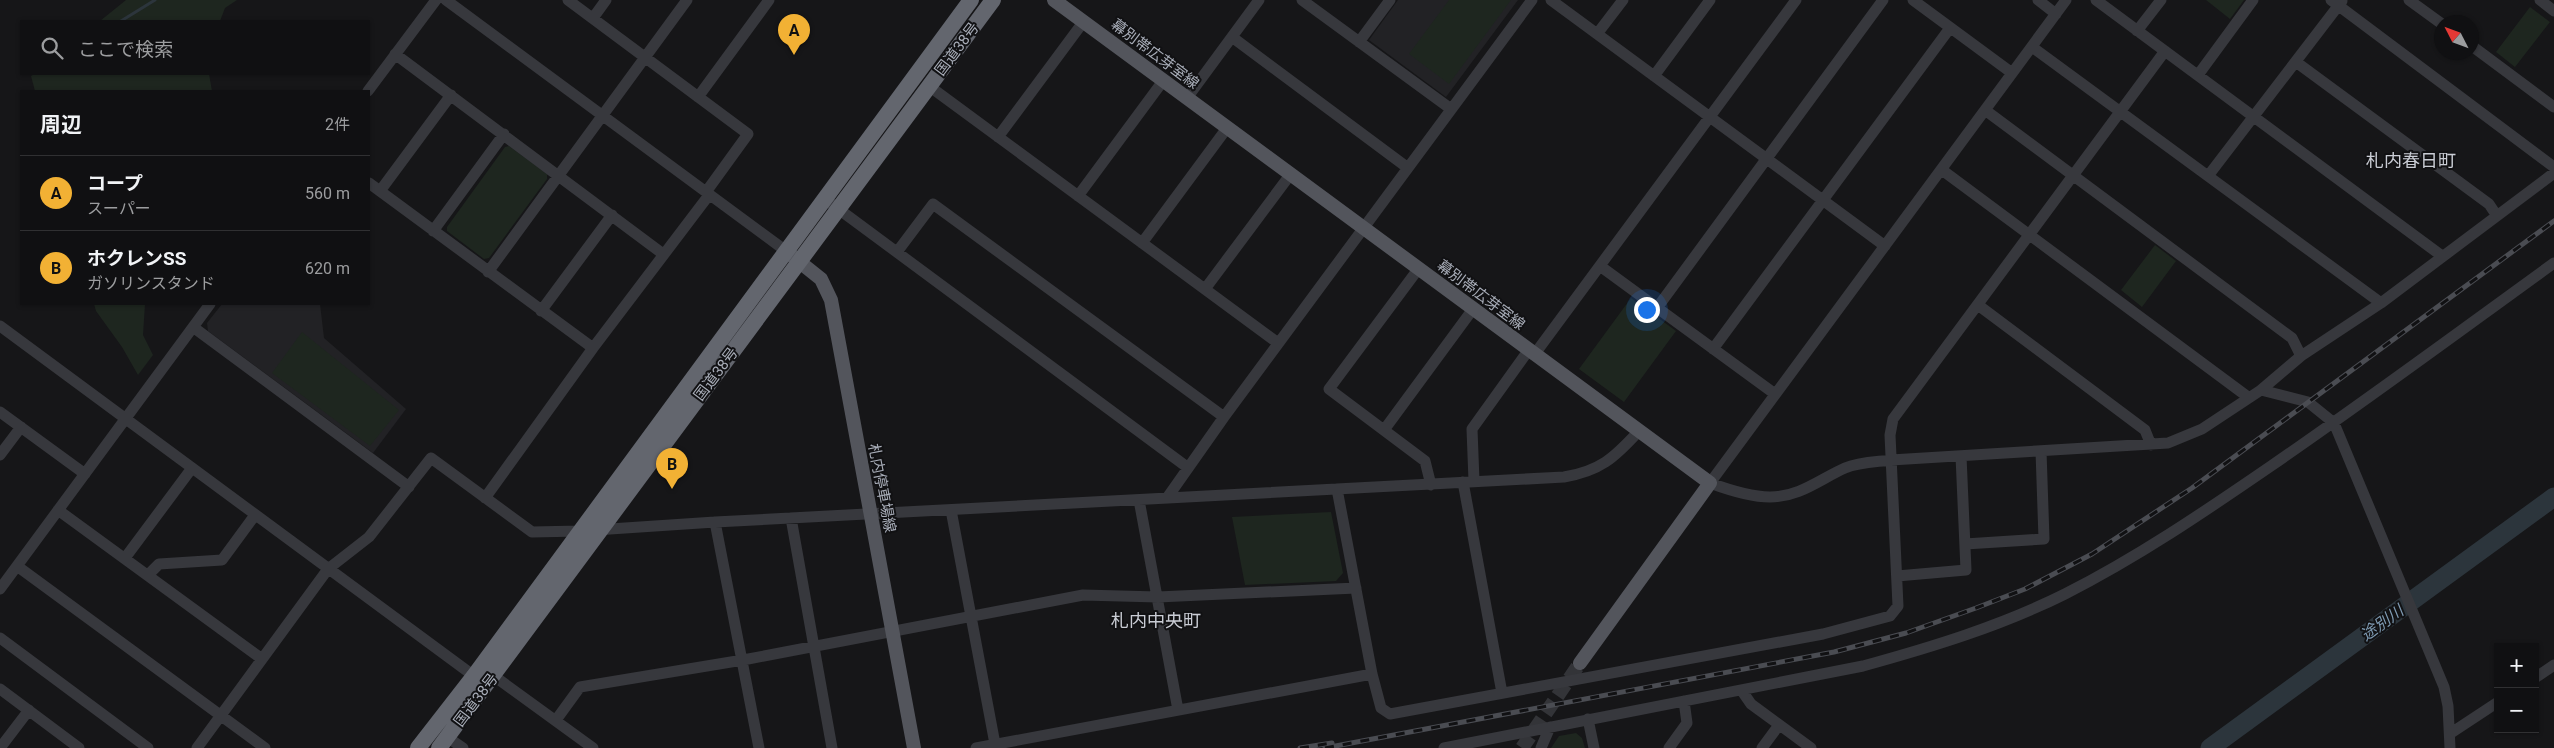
<!DOCTYPE html>
<html lang="ja">
<head>
<meta charset="utf-8">
<style>
  body { margin:0; font-family:Roboto,"Noto Sans JP",sans-serif; background:#1e1e20; color:#f1f3f6 }
  .controls { position:absolute; right:15px; bottom:15px; display:grid; overflow:hidden; border-radius:0px; box-shadow:0 1px 4px #0004 }
  .controls button { width:45px; height:45px; display:grid; place-items:center; padding:0; border:0; border-bottom:1px solid #303032; background:#101012; color:#f1f3f6; font:25px sans-serif }
  .compass { position:absolute; left:2434px; top:15px; width:45px; height:45px; border-radius:50%; background:#101012; box-shadow:0 1px 4px #0004; rotate:312deg }
  .you { position:absolute; left:1646px; top:309px; width:18px; height:18px; margin:-12px; border:4px solid #fff; border-radius:50%; background:#1a73e8; box-shadow:0 0 0 8px #1a73e833 }
  .badge { display:grid; place-items:center; width:32px; height:32px; border-radius:50%; background:#f2b134; color:#111; font-size:16px; font-weight:700 }
  .pin { position:absolute; translate:-50% -41px; filter:drop-shadow(0 1px 2px #0008) }
  .pin::after { content:''; position:absolute; top:26px; width:18px; height:15px; background:inherit; clip-path:polygon(0 0,100% 0,50% 100%) }
  .list { margin:0; padding:0; list-style:none }
  h2 { display:flex; justify-content:space-between; align-items:center; height:65px; margin:0; padding:0 20px; font-size:21px }
  h2 small { font-size:16px; font-weight:400; color:#9c9d9f }
  .list li { display:grid; grid-template-columns:32px 1fr auto; gap:15px; align-items:center; box-sizing:border-box; height:75px; padding:0 20px; border-top:1px solid #303032 }
  .list b { display:block; font-size:19px; white-space:nowrap }
  .list p { margin:0; font-size:16px; white-space:nowrap; color:#9c9d9f }
  .list em { font-size:16px; font-style:normal; color:#9c9d9f }
  .icon { flex:none; width:28px; height:28px; fill:none; stroke:currentColor; stroke-width:2; stroke-linecap:round; stroke-linejoin:round }
  .map { position:relative; flex:none; width:2554px; height:748px; overflow:hidden }
  .search { position:absolute; background:#101012; box-shadow:0 1px 4px #0004; left:20px; top:20px; width:350px; height:55px; display:flex; align-items:center; gap:12px; box-sizing:border-box; padding:0 18px; border-radius:0px; color:#9c9d9f; font-size:19px }
  .panel { position:absolute; background:#101012; box-shadow:0 1px 4px #0004; left:20px; top:90px; width:350px; height:215px; border-radius:0px }
  .map>svg:first-child { display:block }
</style>
</head>
<body>
<div class="map">
<svg width="2554" height="748" viewBox="0 0 2554 748">
  <rect width="100%" height="100%" fill="#161618"/>
  <path fill="#222225" d="M1398,0H1518L1446,97L1369,40Z
    M222,304H320L324,338L406,409L373,453L208,331L207,323Z"/>
  <path fill="#1e261f" d="M126,0H237L225,8L220,21H100Z
    M1449,0H1511L1449,84L1409,54Z
    M2206,0H2244L2230,19Z
    M2530,7L2550,22L2515,67L2496,52Z
    M34,74H209L212,91H35L31,76Z
    M509,146L547,174V179L489,258L484,259L447,231V227L505,147Z
    M2155,245L2176,261L2142,307L2121,290Z
    M1631,298L1676,331L1624,402L1579,369Z
    M94,304H145L143,335L153,355L138,375L122,347L96,311Z
    M302,332L399,410L370,446L272,373Z
    M1331,512L1343,573L1336,581L1245,585L1232,517Z
    M1576,733L1582,738L1585,748H1551L1559,736Z"/>
  <g fill="none" stroke-linecap="round" stroke-linejoin="round">
    <path stroke="#2c353c" stroke-width="3" d="M121,21L155,0"/>
    <path stroke="#2c353c" stroke-width="19" d="M2210,748L2554,497"/>
    <path stroke="#333438" stroke-width="14" stroke-dasharray="14 7" stroke-linecap="butt" d="M1522,748L1580,663"/>
    <path stroke="#37383d" stroke-width="11" d="M446,0L786,251
      M568,0L748,134L706,192
      M1302,0L1451,109
      M1551,0L1885,246
      M1913,0L2012,73
      M2038,0L2056,14
      M2066,0L1710,483C1729,490 1750,497 1770,497C1800,497 1820,479 1845,468C1859,462 1876,462 1891,460L2168,443L2202,429L2261,390L2308,402L2334,423L2444,687L2448,706L2450,748
      M2096,0L2442,256
      M2331,0L2554,167
      M2409,0L2442,24
      M2540,0L2554,11
      M593,18L606,0
      M2137,31L2161,0
      M1597,34L1623,0
      M1232,37L1408,168
      M1359,42L1390,0
      M2472,46L2554,107
      M2032,47L2381,303
      M395,54L663,254
      M2296,62L2489,204L2497,216
      M2198,75L2253,0
      M1654,76L1710,0
      M929,86L1278,343
      M368,91L436,0
      M698,97L769,0
      M1187,98L1259,0
      M1985,110L2292,338L2301,356
      M998,137L1084,21
      M1942,170L2248,397
      M2208,176L2342,1
      M369,183L593,348
      M380,191L451,95
      M1078,196L1163,81
      M825,199L1187,467
      M433,231L504,134
      M1142,243L1227,128
      M897,252L933,204L1224,417
      M1600,266L1775,394
      M1419,268L1329,389L1425,461L1431,485
      M488,272L687,0
      M1205,289L1290,175
      M1978,305L2145,430L2151,445
      M1657,308L1883,0
      M541,311L612,215
      M0,326L474,676H494L593,748
      M193,327L409,487
      M1713,349L1950,28
      M1534,355L1796,0
      M2261,390L2301,356L2381,303L2554,173
      M0,412L85,474
      M1384,430L1473,309
      M0,455L21,427
      M1474,481L1472,429L1528,351
      M1463,482L1502,693
      M1337,489L1372,674L1381,708L1390,714L1823,634L1890,616L1898,606L1890,435L1893,419L2165,51
      M485,498L593,348L709,195
      M1167,498L1224,417L1532,0
      M1139,500L1178,710
      M58,510L262,659
      M951,510L995,744
      M791,518L832,748
      M715,522L759,748
      M1965,544L2044,539L2041,451
      M125,558L192,468
      M17,566L265,748
      M148,575L159,564L222,560L255,515
      M1897,576L1966,570L1961,456
      M0,589L210,304
      M0,638L148,748
      M2535,678L2554,665
      M0,689L79,748
      M1742,691L1751,704L1811,748
      M1588,719L1594,748
      M556,720L580,687L743,660L1083,595L1158,597L1356,588
      M2451,733L2498,702
      M447,737L463,748
      M0,748L29,710
      M197,748L328,569L369,537L431,458L532,532L580,531L715,522L1564,477C1600,471 1614,458 1638,432
      M976,748L1372,674
      M1444,748L1863,666C1932,647 2001,626 2065,594C2138,557 2204,512 2271,466C2367,400 2460,331 2554,263
      M1541,748L1550,727
      M1669,748L1687,723L1684,701
      M1762,748L1779,725"/>
    <path stroke="#53555c" stroke-width="14" d="M1054,0L1710,483L1580,663
      M791,255L821,279L831,300L914,748"/>
    <path stroke="#63666e" stroke-width="16" d="M418,748L474,676L971,0
      M439,748L993,0"/>
    <defs>
      <path id="rail" d="M1300,748L1332,743
        M1325,748L1834,652L1906,633L1976,608L2025,589L2092,554L2192,488L2554,221"/>
    </defs>
    <use href="#rail" stroke="#4a4c52" stroke-width="5"/>
    <use href="#rail" stroke="#111113" stroke-width="3" stroke-dasharray="9" stroke-linecap="butt"/>
  </g>
  <g text-anchor="middle" dominant-baseline="central" stroke-width="4" stroke-linejoin="round" paint-order="stroke">
    <g font-size="15" fill="#a8adb8" stroke="#111113">
      <text transform="translate(957 49) rotate(-53)">国道38号</text>
      <text transform="translate(1155 54) rotate(37)">幕別帯広芽室線</text>
      <text transform="translate(1481 295) rotate(37)">幕別帯広芽室線</text>
      <text transform="translate(716 374) rotate(-53)">国道38号</text>
      <text transform="translate(882 488) rotate(79)">札内停車場線</text>
      <text transform="translate(476 700) rotate(-53)">国道38号</text>
    </g>
    <g font-size="16" font-style="italic" fill="#7f9bb3" stroke="#111113">
      <text transform="translate(2382 623) rotate(-36)">途別川</text>
    </g>
    <g font-size="18" fill="#c9ccd4" stroke="#111113">
      <text x="2411" y="160">札内春日町</text>
      <text x="1156" y="620">札内中央町</text>
    </g>
  </g>
</svg>
<div class="controls">
<button>+</button>
<button>−</button>
</div>
<svg class="compass" viewBox="-18 -18 36 36"><path d="M0-13l5 13h-10z" fill="#e53935"/><path d="M0 13l5-13h-10z" fill="#9c9d9f"/></svg>
<div class="you"></div>
<div class="pin badge" style="left:794px;top:55px">A</div>
<div class="pin badge" style="left:672px;top:489px">B</div>
<div class="search"><svg class="icon" aria-label="search" viewBox="0 0 24 24"><circle cx="10" cy="10" r="6"/><path d="M15 15l6 6"/></svg>ここで検索</div>
<section class="panel">
<h2>周辺<small>2件</small></h2>
<ul class="list">
<li><span class="badge">A</span><div><b>コープ</b><p>スーパー</p></div><em>560 m</em></li>
<li><span class="badge">B</span><div><b>ホクレンSS</b><p>ガソリンスタンド</p></div><em>620 m</em></li>
</ul>
</section>
</div>
</body>
</html>
